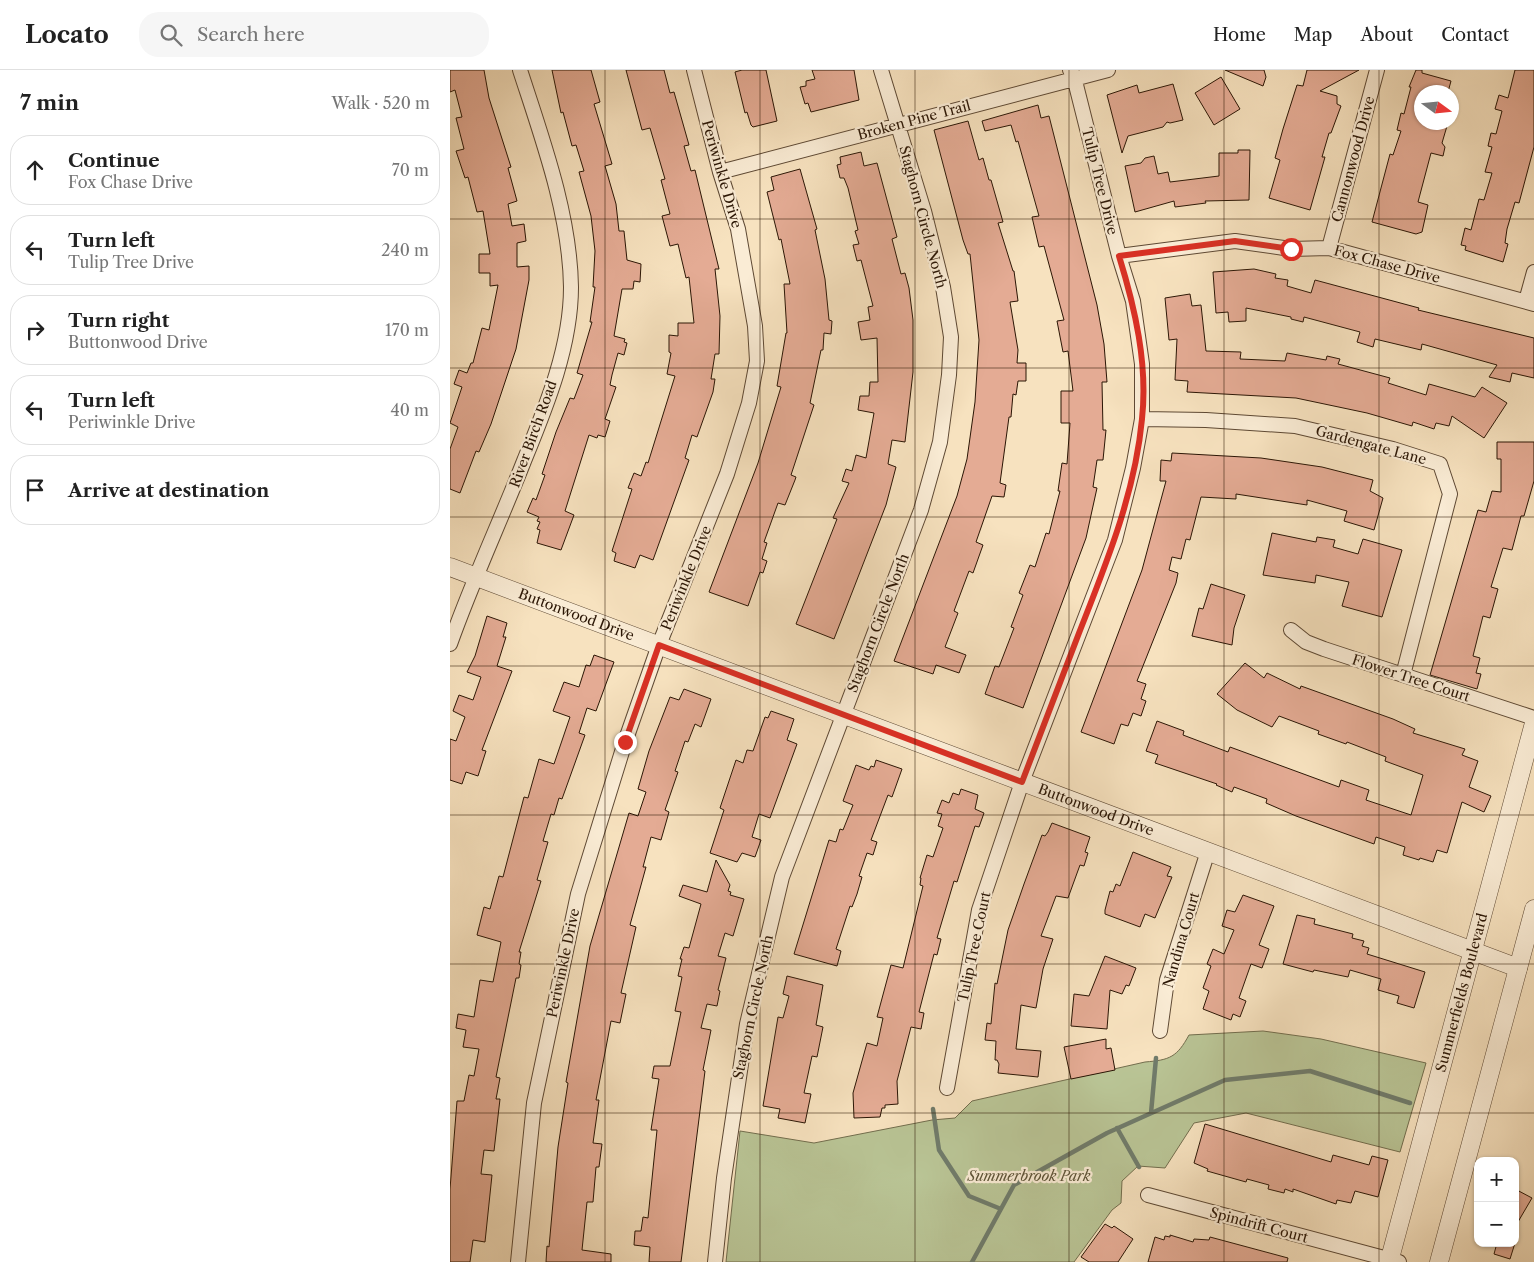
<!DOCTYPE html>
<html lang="en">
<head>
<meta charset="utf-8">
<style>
  body { margin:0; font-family:"Libre Caslon Text",serif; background:#f6f6f6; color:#222 }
  .controls { position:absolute; right:15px; bottom:15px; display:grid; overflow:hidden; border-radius:10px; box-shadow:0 1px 4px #0004 }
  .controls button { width:45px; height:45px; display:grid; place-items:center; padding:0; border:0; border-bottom:1px solid #e0e0e0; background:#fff; color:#222; font:25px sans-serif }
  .compass { position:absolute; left:964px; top:15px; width:45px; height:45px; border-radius:50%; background:#fff; box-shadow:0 1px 4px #0004; rotate:105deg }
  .stop { position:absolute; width:15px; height:15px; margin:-11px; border:4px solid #d93025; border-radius:50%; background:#fff }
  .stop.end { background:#d93025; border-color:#fff; box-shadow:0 1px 5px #0008 }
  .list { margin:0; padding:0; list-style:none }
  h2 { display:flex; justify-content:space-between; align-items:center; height:65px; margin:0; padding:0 20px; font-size:21px }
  h2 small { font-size:16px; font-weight:400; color:#767676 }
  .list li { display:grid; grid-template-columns:32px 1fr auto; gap:15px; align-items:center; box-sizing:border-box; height:70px; margin:0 10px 10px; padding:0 10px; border:1px solid #e0e0e0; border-radius:20px }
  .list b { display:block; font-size:19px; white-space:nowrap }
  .list p { margin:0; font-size:16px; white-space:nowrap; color:#767676 }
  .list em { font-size:16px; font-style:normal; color:#767676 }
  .icon { flex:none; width:28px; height:28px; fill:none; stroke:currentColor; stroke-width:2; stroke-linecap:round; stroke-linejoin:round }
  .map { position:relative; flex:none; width:1084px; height:1192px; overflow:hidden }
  header { display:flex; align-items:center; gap:30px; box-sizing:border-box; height:70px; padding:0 25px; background:#fff; border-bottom:1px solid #e0e0e0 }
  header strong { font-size:24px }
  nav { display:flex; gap:28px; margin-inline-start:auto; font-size:18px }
  .search { width:350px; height:45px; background:#f6f6f6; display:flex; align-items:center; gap:12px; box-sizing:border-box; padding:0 18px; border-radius:20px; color:#767676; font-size:19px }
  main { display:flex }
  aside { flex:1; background:#fff }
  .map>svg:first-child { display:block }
</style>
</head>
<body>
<header>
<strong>Locato</strong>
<div class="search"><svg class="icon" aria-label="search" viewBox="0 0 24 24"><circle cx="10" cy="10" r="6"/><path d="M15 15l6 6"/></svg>Search here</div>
<nav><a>Home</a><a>Map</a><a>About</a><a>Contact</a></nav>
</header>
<main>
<aside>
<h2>7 min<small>Walk · 520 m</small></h2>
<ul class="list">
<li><svg class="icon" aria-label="ahead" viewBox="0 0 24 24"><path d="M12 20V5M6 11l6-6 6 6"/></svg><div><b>Continue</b><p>Fox Chase Drive</p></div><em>70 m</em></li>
<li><svg class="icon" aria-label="left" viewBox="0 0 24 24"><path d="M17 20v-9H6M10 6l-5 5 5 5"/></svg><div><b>Turn left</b><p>Tulip Tree Drive</p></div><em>240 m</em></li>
<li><svg class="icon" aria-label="right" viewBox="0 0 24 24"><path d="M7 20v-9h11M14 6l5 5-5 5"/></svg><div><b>Turn right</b><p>Buttonwood Drive</p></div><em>170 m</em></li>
<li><svg class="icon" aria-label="left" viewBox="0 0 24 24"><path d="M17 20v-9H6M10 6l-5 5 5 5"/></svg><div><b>Turn left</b><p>Periwinkle Drive</p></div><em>40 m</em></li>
<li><svg class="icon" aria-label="arrive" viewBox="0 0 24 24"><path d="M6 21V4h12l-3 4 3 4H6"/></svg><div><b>Arrive at destination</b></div></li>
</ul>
</aside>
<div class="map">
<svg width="1084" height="1192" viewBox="0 0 1084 1192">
  <rect width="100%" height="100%" fill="#f7e2bf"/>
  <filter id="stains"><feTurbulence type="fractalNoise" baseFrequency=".004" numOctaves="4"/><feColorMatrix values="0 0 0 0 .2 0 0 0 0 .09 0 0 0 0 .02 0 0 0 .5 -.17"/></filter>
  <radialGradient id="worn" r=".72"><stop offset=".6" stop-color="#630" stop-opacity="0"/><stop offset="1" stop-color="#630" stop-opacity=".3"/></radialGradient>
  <path fill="#b9c495" stroke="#726d4d" d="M813,961L871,969L976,993L950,1082L796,1043L744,1053L715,1098L688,1096L672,1111L671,1133L662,1140L624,1192H276L290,1061L364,1073L482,1050L505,1048L522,1031L695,992C720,990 727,987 739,965Z"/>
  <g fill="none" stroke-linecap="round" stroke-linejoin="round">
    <path stroke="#707b6a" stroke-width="4.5" d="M483,1039L489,1080L519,1126L551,1139
      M701,1043L706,988
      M667,1058L689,1097
      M522,1192L564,1115L657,1063L775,1010L860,1001L960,1033"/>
  </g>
  <path fill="#e4ab94" stroke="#2b1605" d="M0,0H34L39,28L61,97L58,98L67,131L58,134L62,156L74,154L76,171L67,173V197L79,196V210L66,279L41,354L29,382L26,381L10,423L0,419V379L8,357L0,353L12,317L4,314L9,300L17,303L21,293H23L32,258L39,260L48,215L40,216V203H29V184H40L33,141L27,142L18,107L15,108L6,81L14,79L6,48L12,47L5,20L0,22Z
    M102,0H141L150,32L144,34L162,94L155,96L166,134L169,161H174L177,190L191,194L190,212L184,211L183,219H172L164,266L175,269L174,272L177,273L174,285L168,283L162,305L160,315L166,317L155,349L160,351L155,367L148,365L147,368L139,365L115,441L124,445L111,480L87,473L90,460L87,459L90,452L87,451L89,447L77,442L83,428L86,430L95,405L92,404L106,362L120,328L124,329L133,305L127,303L142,252H140L145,217H143L145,181L141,146L129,102L134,101L126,75L122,76L113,42L111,43Z
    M176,0H214L220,23L224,22L239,75L234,76L241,101L245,100L269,199H265L270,246L269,284H265L261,309H265L263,322L247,367L242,365L235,388L239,390L203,490L190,485L185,498L164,491L166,483L162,481L182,419L178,418L184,403L191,406L196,392L198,393L225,306L217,304L221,283L219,282V265L228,266V253H244L239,207L236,208L228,174L220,176L212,146L220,144L211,110L215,109L200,58L192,60Z
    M292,0H316L327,51L303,57L301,55L297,42L295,43L285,2Z
    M362,0H404L409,30L361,42L358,33L355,34L350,17L356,16V11L365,9Z
    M775,0H814L816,7L813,16Z
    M857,0H909L870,21L887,26V34L891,36L881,63H879L872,87H875L860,140L819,128L830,90L825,88L833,59L847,15L853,16Z
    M966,0H972V3L1001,11L998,22H972V52L997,56L992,73L995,77L993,86L981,83L968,132L978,135L972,162L966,164L922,152L940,84L943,85L951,61L947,60L951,43L954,44L961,17H959Z
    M1065,0H1084V77L1069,133L1065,132L1057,159L1055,173L1058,174L1053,192L1015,180L1016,176L1011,175L1015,158L1021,160L1029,129L1034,130L1042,103L1035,102L1042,77L1038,76L1041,63L1046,64L1052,41L1045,39L1049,25L1058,28Z
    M771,7L790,39L764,55L745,23Z
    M723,14L733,50L720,53L717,52L713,57L678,66L672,83L657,25L687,15L689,23Z
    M588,35L591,48L599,46L647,235L654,274L657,312H652L653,360H656L653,390H647L643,417L647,418L636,468L573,638L535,624L545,596L549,597L564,558L561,557L573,525L569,523L580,495L585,497L596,463L599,464L610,421H608L612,393L617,394L620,353H611V321H623L618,281L613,282L607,251L614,250L594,176L589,177L582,147L589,146L568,71L566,72L561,55L535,61L532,51Z
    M518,51L529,90L533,88L539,110H541L553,152L548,153L563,201H564L568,231L560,232L568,280L567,293H576V311H568L566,325L563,324L561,347H559L550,413L556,415L554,427L542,426L526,472L533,475L523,503L519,501L504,541L508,543L495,577L516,585L509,603L486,595L483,604L444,591L507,426L517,389L525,332L529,270L520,184H518L513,170L484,60Z
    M788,80H800L799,130L755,131L756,133L725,137L724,131L685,142L675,96L691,93L695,88L704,86L708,104L718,102L720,112L769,106V83H788Z
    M411,82L414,96L427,93L447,167L442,169L451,204L455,203L459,218L463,250V302L455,372L442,370L438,394L446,397L436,435L384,569L346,554L387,449L383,448L399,413L392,411L396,399L402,401L406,385L416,388L424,343L408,340L410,326H419L420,312H428L427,268L411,270L408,252L420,250L418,237L423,236L411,190L407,191L403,175L409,174L405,161L408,160L398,118L394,108H390L387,95L391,94L390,87Z
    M350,99L367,159L365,160L375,209L379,250L382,251L381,264L374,263L373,280H371L360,333L364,335L341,405L346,407L345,410L335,435L328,433L314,472L317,473L312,489L317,491L313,503L310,502L298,536L259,522L308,393L331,317L327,316L336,263H337L334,214H340L331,169L329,170L317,122L324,120L321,107Z
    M804,199L826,204L825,208L838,210L837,216L861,223L865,210L969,238L968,240L1084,268V308L1062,303L1060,312L1039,307L1047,295L972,274L971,280L925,269L923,277L907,272L910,262L854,247L853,252L841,249V247L796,238V251L779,252L778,242L766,243L763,202Z
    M740,224L742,236L751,235L756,281L791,282L790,289L835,291L837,283L876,290L877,286L890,289L888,294L940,308L938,313L976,325L979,314L1025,327L1032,317L1057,333L1034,368L1002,346L999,356L986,353L984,359L963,352L962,356L917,343L846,328L737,322L738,311L725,310L727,269L719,270L715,228Z
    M1047,372H1084V411L1074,446H1071L1062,480L1053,478L1041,517L1048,519L1040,548L1033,546L1023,586L1030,588L1026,603L1031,604L1027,619L980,605L1028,440L1036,442L1042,421L1051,422V389H1047Z
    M722,383L811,388L872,397L923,410L920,421L933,428L924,460L894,451L897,441L857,430V435L786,424V429L751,427L740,470L736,469L731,489L722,487L719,500L728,503L726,513L687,611L696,614L691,629L696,631L691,646L683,643L678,656L671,654L664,674L631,662L692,500L716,411H710L711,390L721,391Z
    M822,463L866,472L867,467L885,470L883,477L908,484L913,469L952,480L932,547L892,536L899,512L866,505L865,513L813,505Z
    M761,514L795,525L784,558L782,575L742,566L749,538L753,539Z
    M37,546L57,553L53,567H56L47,596L62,601L32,680L36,681L28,706L16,702L12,714L0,710V669L6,671L15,647L3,641L9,625L23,630L31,607L17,602L25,586Z
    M144,585L164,592L146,641L137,638L129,663L135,665L112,729L109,728L104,745L101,744L93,771L98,772L87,810L91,811L69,882H71L69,894L71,895L69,908H66L46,1007L50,1008L46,1029H50L44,1081L34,1080L31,1104L42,1105L35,1172L23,1170L20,1192H0V1119L7,1031H14L19,1005L24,1006L29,979L13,977L16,960L6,958L8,944L24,947L30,910L43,912L51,872L27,865L34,837L40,839L49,806L53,807L74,727L78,728L89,689L104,694L120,647L103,641L114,612L129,617L136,595L140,596Z
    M795,593L814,608L817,603L850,619L851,616L943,649L965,659L963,663L1015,679L1012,685L1028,691L1019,717L1041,726L1034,742L1012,732L997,783L987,780L983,792L970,788L969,790L953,785L955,777L926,767L924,774L846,746L816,733L817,729L784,717L782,722L766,715L767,714L705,693L708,685L696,681L707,651L734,661L733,665L778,682L780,677L889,717L891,710L919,720L916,730L961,745L973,705L935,691L936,687L897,672L896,674L868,664L869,661L829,646L822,657L787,640L767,624Z
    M234,619L261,629L251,657L245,654L238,672L235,671L225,701L228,702L215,740L219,742L211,770L201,767L193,797H196L180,855L186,857L171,923L176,924L170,953L161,951L146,1030H149L143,1073L152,1074L149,1097H146L143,1132H137L132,1180L161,1184V1192H96L97,1176L99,1177L108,1077L118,1013L116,1012L140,876L179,743L188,746L196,722L188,719L199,681L220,627L229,630Z
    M321,641L344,649L337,670L347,674L320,748L309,744L302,767L311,770L305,787L292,783L287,792L260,783L274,740L270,738L286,690L293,693L297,680L303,681L315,647L318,648Z
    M426,690L452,699L442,727L438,725L421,770L427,772L423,785L417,783L409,806L412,807L407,824L402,837L400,836L386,879L391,881L387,896L344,884L379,770L386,772L390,759L393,760L403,735L393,731L406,695L419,700L421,696L424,697Z
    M511,719L528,725L525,739L534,743L529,757L525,756L507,812L504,811L487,868L491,869L487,885L484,884L469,942L474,943L471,959L461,957L447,1011L448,1034L435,1035V1038H432L430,1047L404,1048L403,1023L417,973L427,976L433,948L427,947L441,895L453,898L473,816L470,815L471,808H470L477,785L483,787L493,758L488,756L492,744L487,743L492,730L499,733L503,723L509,725Z
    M602,753L640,767L635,782L638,783L634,796L630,795L618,828L606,826L591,866L603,869L593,899L586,938L571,935L566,979L591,981L588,1007L548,1003L549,994L547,990H545L546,971L535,970L537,953L541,954L545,913L547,914L558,860L574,814L592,765L595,766L598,762Z
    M683,782L721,797L717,806L722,807L705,848L695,844L690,857L655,844V840L660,821L663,822L666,814L670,816Z
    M266,790L280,815L278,821L281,822L280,825L294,829L283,866L275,863L268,886L276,888L268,920L270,921L267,936L257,934L251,958L261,960L253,1000L255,1001L231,1192H199L200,1177L184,1175L185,1161H191L193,1147L198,1148L207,1060H201L209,1009L202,1008L204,996H220L231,942L225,941L232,907L228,906L232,889H230L234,877L239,878L251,834L229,826L233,815L257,822Z
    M793,825L824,836L809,875L819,879L812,898L801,894L789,928L796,931L790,947L783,944L781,950L753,939L759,921L753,918L761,896L757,894L763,879L774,884L784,860L772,856L777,840L785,842Z
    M847,845L865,849L864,854L903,864L902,868L914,871L912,876L919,878L917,884L975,902L964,938L947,933L949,926L928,920L931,909L900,900L898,907L864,900L863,902L833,894Z
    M655,886L686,898L679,916L676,915L672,924L660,920L657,959L621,956L624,924L639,926Z
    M337,906L373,915L366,955L373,957L367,987L362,986L354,1023L361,1024L355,1053L328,1048L330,1039L313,1036L328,947L333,948L339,926L333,924Z
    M656,969V979L661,978L665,1000L621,1009L614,977Z
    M755,1054L881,1092L883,1085L919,1095L922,1086L938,1090L928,1127L905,1121L901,1133L887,1130L886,1134L843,1119V1122L835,1119L834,1123L818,1119L819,1115L797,1109L796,1112L757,1101L758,1099L744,1093Z
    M1065,1119L1082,1128L1065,1157Z
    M655,1154L662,1158L664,1156L683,1169L668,1192H639L631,1187Z
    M720,1165L743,1172L744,1169L759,1170L760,1167L838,1188L837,1192H698L705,1167L714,1170L715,1166L720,1167Z
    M1047,1173H1065L1060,1189L1044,1184Z"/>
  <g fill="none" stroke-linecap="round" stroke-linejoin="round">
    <defs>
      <path id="minor" d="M270,102L658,0
        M879,178L927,0
        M669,186L785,171L841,179L879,178L1084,234
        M1076,231L1084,202
        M692,349L756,350L845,356L943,379L990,394L1000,424L953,605
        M841,560L856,572L874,579L1084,648
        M0,574C22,512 50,452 74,391C96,337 121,277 121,217C120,144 92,68 70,0
        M710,961L717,910L758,781
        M497,1018L529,840L572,712L665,470L683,398L692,349V294L683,231L669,186L624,7L620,0
        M698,1125L949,1192
        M68,1192L84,1033L128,824L175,672L209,575L277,404L299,333L307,291L305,256L288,159L270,102L244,0
        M265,1192L274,1108L297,954L332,807L471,440L490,372L499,305L501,267L493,217L474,141L431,0"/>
      <g id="tertiary">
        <path id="s1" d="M0,497L1068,898"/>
        <path id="s2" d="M939,1192L1084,653"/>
        <path d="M989,1192L1084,839"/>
      </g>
    </defs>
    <use href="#minor" stroke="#5e4934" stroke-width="16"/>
    <use href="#tertiary" stroke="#5e4934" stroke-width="19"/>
    <use href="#minor" stroke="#faecd5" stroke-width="14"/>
    <use href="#tertiary" stroke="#faecd5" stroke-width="18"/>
  </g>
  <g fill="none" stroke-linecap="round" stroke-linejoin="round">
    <path stroke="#d93025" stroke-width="6" d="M175,672L209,575L572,712C591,662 610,612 629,563C656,494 685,424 692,349C698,294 685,238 669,186L785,171L841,179"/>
  </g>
  <path fill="none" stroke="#2b1605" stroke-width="1" stroke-opacity="0.55" d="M155,0V1192M310,0V1192M465,0V1192M619,0V1192M774,0V1192M929,0V1192M0,149H1084M0,298H1084M0,447H1084M0,596H1084M0,745H1084M0,894H1084M0,1043H1084"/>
  <g text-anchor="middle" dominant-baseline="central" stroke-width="4.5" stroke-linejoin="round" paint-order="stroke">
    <g font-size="14" fill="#2b1605" stroke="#faecd5">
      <text transform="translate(464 50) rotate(-15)">Broken Pine Trail</text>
      <text transform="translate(903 89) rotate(-75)">Cannonwood Drive</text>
      <text transform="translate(272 104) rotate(74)">Periwinkle Drive</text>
      <text transform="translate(650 111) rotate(76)">Tulip Tree Drive</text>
      <text transform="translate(473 147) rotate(75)">Staghorn Circle North</text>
      <text transform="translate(937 194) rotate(15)">Fox Chase Drive</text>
      <text transform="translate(83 364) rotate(-70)">River Birch Road</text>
      <text transform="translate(921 375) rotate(15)">Gardengate Lane</text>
      <text transform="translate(236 508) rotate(-68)">Periwinkle Drive</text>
      <text stroke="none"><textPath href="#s1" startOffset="135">Buttonwood Drive</textPath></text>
      <text transform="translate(428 553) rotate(-69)">Staghorn Circle North</text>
      <text transform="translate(961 608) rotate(18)">Flower Tree Court</text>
      <text stroke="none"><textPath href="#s1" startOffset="690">Buttonwood Drive</textPath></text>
      <text transform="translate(731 870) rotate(-74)">Nandina Court</text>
      <text transform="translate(524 877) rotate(-78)">Tulip Tree Court</text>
      <text transform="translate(113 893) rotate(-78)">Periwinkle Drive</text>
      <text stroke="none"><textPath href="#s2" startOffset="279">Summerfields Boulevard</textPath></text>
      <text transform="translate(303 937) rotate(-78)">Staghorn Circle North</text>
      <text transform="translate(809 1155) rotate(15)">Spindrift Court</text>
    </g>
    <g font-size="14" font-style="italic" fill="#5d5337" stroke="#faecd5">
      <text x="579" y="1106">Summerbrook Park</text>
    </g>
  </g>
  <rect width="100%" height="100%" filter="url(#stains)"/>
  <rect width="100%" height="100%" fill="url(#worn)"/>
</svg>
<div class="controls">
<button>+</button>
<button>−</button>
</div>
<svg class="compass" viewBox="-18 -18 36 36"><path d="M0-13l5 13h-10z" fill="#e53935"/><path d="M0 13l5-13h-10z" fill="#767676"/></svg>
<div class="stop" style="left:841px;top:179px"></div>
<div class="stop end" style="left:175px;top:672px"></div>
</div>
</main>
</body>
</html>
